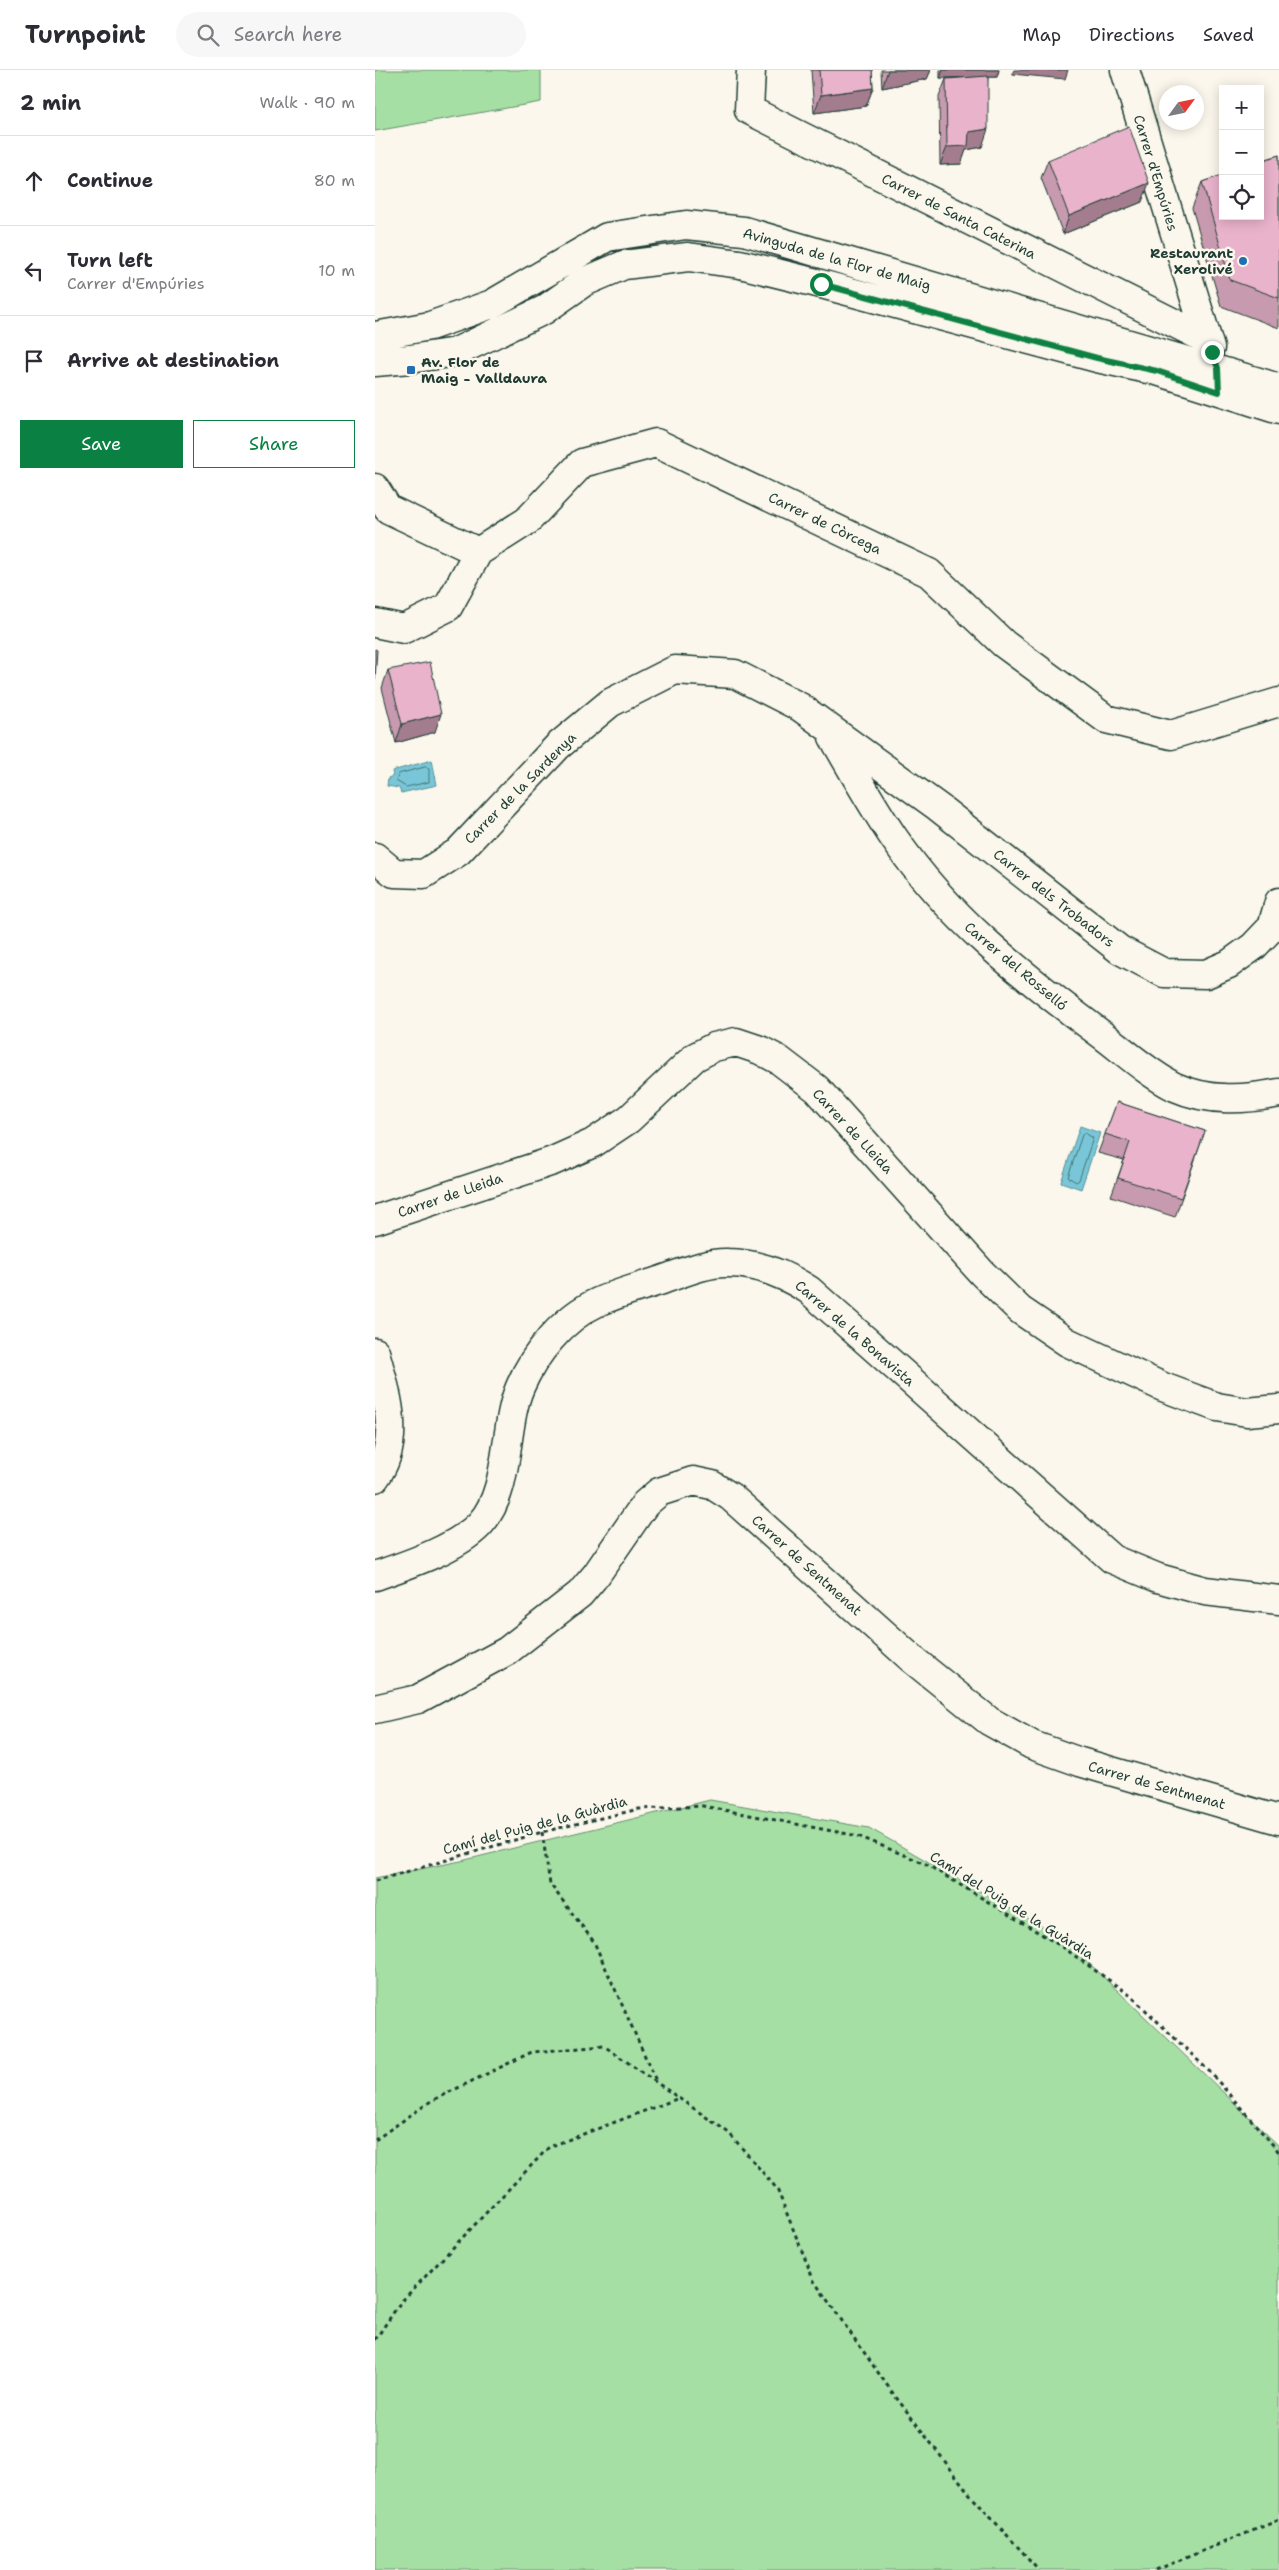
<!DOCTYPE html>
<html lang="en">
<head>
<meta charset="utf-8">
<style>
  body { margin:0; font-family:"Shantell Sans",sans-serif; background:#f7f7f7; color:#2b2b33 }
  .controls { position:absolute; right:15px; top:15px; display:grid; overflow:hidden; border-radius:0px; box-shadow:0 2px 12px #0003 }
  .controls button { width:45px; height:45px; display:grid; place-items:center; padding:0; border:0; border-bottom:1px solid #e1e1e2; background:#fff; color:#2b2b33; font:25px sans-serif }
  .compass { position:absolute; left:784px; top:15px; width:45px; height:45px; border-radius:50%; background:#fff; box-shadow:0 2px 12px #0003; rotate:57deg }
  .stop { position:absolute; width:15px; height:15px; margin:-11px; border:4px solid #0b8043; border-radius:50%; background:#fff }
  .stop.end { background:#0b8043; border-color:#fff; box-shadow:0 1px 5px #0008 }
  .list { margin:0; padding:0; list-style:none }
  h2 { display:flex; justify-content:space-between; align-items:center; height:65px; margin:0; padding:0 20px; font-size:21px }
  h2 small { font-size:16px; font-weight:400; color:#7c7c81 }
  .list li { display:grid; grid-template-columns:32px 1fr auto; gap:15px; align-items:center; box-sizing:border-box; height:90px; padding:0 20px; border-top:1px solid #e1e1e2 }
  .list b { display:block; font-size:19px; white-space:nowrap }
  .list p { margin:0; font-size:16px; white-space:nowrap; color:#7c7c81 }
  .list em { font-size:16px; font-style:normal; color:#7c7c81 }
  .actions { display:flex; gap:10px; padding:15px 20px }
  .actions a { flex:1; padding:11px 0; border:1px solid #0b8043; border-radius:0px; text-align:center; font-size:18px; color:#0b8043 }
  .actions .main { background:#0b8043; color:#fff }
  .icon { flex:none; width:28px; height:28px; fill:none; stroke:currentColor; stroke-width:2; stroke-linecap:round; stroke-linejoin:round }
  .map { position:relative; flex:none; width:904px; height:2500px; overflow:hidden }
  header { display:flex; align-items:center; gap:30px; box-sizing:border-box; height:70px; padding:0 25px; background:#fff; border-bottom:1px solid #e1e1e2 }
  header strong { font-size:24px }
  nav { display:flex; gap:28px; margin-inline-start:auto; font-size:18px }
  .search { width:350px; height:45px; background:#f7f7f7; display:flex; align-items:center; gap:12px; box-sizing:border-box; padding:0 18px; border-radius:28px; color:#7c7c81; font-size:19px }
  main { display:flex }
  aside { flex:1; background:#fff }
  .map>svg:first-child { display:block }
</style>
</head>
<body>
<header>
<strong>Turnpoint</strong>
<div class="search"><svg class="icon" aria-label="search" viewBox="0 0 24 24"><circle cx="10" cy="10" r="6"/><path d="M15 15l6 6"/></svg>Search here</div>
<nav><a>Map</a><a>Directions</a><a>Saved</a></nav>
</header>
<main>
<aside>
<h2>2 min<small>Walk · 90 m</small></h2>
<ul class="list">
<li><svg class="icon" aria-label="ahead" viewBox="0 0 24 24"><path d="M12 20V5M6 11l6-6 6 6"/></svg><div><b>Continue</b></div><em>80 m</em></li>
<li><svg class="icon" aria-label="left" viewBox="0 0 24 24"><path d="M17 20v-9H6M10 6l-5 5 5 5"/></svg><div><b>Turn left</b><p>Carrer d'Empúries</p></div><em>10 m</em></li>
<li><svg class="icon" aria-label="arrive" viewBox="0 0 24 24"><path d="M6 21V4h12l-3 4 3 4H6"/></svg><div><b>Arrive at destination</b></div></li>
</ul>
<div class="actions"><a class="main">Save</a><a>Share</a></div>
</aside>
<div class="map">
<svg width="904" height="2500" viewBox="0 0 904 2500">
  <rect width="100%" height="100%" fill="#fbf7ec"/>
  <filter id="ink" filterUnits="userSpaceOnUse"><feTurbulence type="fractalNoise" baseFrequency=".02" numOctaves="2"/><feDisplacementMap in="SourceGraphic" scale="10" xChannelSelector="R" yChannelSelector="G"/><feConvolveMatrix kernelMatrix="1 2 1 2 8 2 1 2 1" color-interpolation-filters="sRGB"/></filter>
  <g filter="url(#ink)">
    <path fill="#a6dfa4" stroke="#628e6c" d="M0,0H166V32L0,61Z
      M335,1730L494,1758L689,1869L904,2076V2500H0V1808L86,1791Z"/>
    <path fill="#79c6d8" stroke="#558f96" d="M57,690L62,715L26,723L24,718L12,716L13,708L18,706L17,701Z
      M705,1056L725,1063L706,1119L686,1112Z"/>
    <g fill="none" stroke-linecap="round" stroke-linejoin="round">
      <path stroke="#437476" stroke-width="1" d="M51,697L54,699V712L31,717L21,711L24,704Z
        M710,1063L718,1068L704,1110L701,1112L693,1107L707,1065Z"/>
      <defs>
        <path id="minor" d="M376,0L374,40L831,269
          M750,0L835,278
          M0,266L55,256L117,234L232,167L311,155L369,161L904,318
          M0,292L35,289L81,282L169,240L209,212L249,195L313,187L365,194L446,214L722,288L782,301L904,340
          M0,418L13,439L103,482L152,451L207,393L281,373L554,503L629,574L731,649L796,665L904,632
          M0,553L29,559L73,537L103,482
          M458,667C478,701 497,736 519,768C573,848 649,907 726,964C750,982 774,1004 800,1017C834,1032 869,1030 904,1023
          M0,787L19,803L49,804L83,782L183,676L235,633L300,600L360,604L425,637L563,737L745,880L789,903L831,904L854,894L879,876L897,857L904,832
          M0,1150L178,1091L218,1073L254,1049L320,987L339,977L361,972L385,980L404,990L442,1019L607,1203L645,1240L692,1272L788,1317L842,1337L872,1342L904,1339
          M0,1282C11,1322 28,1371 0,1408
          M0,1506C32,1495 81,1479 105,1454C136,1421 128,1356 145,1317C159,1284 188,1248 223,1232C243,1223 266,1217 287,1210C307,1203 332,1192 353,1193C383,1193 409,1204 434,1220L737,1489L783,1508L830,1521L904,1530
          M0,1639L43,1629L132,1581L205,1524L221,1505L270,1434L284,1422L318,1411L337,1415L356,1427L537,1589L614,1651L657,1675L705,1692L904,1750"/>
      </defs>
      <use href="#minor" stroke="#1f3d34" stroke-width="31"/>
      <path stroke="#1f3d34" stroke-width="3" stroke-dasharray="4 4" stroke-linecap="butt" d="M167,1762L175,1814L219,1872L282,2013
        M0,1811L167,1762L264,1739L328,1736L483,1766L551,1794L689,1878L756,1926L835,2002L904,2082
        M0,2070L56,2031L157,1982L229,1976L354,2063L402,2119L439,2211L514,2318L597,2427L664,2500
        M0,2270L25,2233L174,2077L304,2028
        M781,2500L904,2450"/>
      <use href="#minor" stroke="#fbf7ec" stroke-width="28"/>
    </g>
    <path fill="#c89aaf" stroke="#1f3d34" d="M436,0H497L498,18L491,36L439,43Z
      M506,0H556L552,9L507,18Z
      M565,0H624L622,7H613L607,77L591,80L586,94L565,95L564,27L571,9L585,8H565Z
      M904,85V258L846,236L817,138L827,112Z
      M673,90L767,132L688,164L666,108Z
      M13,600L60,662L21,673L7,618Z
      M742,1032L830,1061L800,1147L736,1126L749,1090L723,1083Z"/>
    <path fill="#a37d8e" stroke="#1f3d34" d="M513,0H556L552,9L507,18Z
      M568,0H624L622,7L565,8Z
      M639,0H693L690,9L637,4Z
      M498,18L491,36L439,43L446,25Z
      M613,59L607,77L591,80L586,94L565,95L572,77L594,62Z
      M774,113L767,132L688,164L694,146Z
      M66,644L60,662L21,673L27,654Z"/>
    <path fill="#e9b3cb" stroke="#1f3d34" d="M444,0H497L498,18L446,25Z
      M613,6V59L594,62L593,76L572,77L571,9Z
      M754,56L774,113L694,146L673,90Z
      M904,85V228L855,210L827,112L848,105V146H885V91Z
      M0,579L2,580L0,610Z
      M55,592L66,644L27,654L13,600Z
      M742,1032L830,1061L806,1128L743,1108L755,1072L730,1064Z"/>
  </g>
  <g fill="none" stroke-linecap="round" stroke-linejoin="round" filter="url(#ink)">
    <path stroke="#0b8043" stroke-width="6" d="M446,214L722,288L782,301L844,322L843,298L837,282"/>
  </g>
  <g fill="#1f6fb2" stroke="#fbf7ec" stroke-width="2">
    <circle cx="868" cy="191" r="5"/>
    <rect x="31" y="295" width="10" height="10" rx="2.5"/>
  </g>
  <g text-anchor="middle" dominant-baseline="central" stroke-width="5" stroke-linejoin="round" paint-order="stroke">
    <g font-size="14" fill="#1f3d34" stroke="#fbf7ec">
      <text transform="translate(781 103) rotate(73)">Carrer d'Empúries</text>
      <text transform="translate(584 146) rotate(27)">Carrer de Santa Caterina</text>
      <text transform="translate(462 189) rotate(16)">Avinguda de la Flor de Maig</text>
      <text transform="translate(450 453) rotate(26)">Carrer de Còrcega</text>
      <text transform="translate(145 718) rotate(-45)">Carrer de la Sardenya</text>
      <text transform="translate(679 828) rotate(38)">Carrer dels Trobadors</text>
      <text transform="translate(641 896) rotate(40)">Carrer del Rosselló</text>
      <text transform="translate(478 1061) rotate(47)">Carrer de Lleida</text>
      <text transform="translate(75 1125) rotate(-19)">Carrer de Lleida</text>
      <text transform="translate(480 1263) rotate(41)">Carrer de la Bonavista</text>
      <text transform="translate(432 1495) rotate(42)">Carrer de Sentmenat</text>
      <text transform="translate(782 1715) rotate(16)">Carrer de Sentmenat</text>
      <text transform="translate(160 1755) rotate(-15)">Camí del Puig de la Guàrdia</text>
      <text transform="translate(637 1835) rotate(32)">Camí del Puig de la Guàrdia</text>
    </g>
    <g font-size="14" font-weight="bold" fill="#1f3d34" stroke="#fbf7ec" text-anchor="end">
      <text x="858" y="183">Restaurant<tspan x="858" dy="16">Xerolivé</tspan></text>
      <text x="46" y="292" text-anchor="start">Av. Flor de<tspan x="46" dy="16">Maig - Valldaura</tspan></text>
    </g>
  </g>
</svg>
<div class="controls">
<button>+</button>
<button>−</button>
<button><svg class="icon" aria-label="locate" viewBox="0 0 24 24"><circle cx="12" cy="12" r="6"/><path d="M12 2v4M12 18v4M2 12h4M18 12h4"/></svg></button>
</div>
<svg class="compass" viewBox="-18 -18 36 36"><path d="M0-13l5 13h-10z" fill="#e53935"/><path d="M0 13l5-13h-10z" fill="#7c7c81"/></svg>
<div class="stop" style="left:446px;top:214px"></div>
<div class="stop end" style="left:837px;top:282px"></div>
</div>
</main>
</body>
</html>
